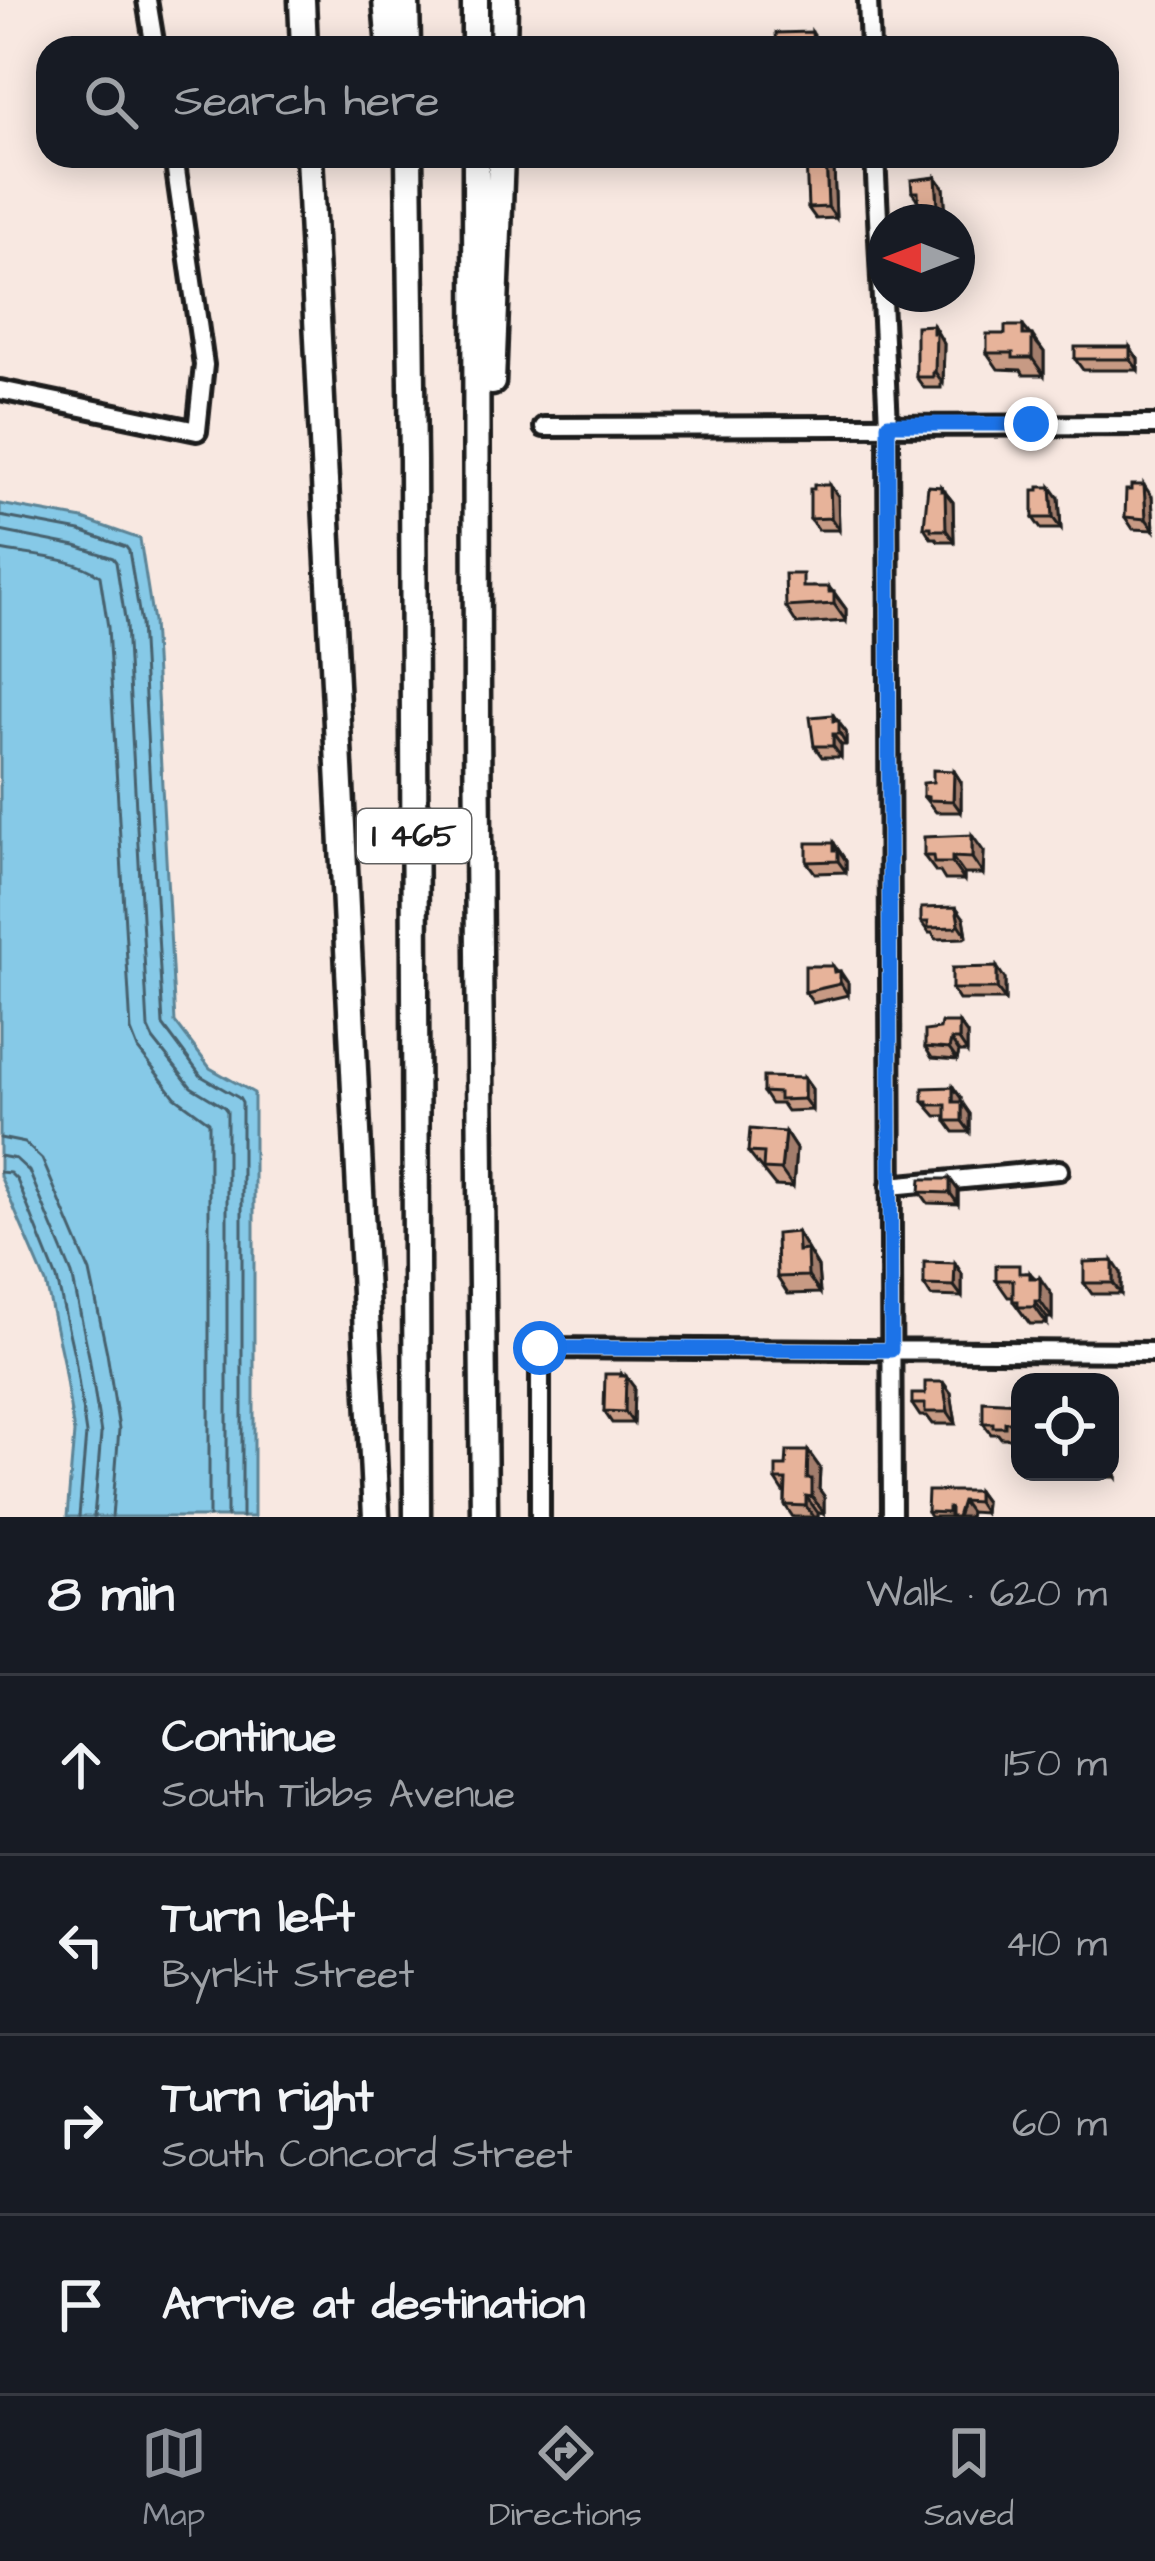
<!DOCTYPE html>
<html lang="en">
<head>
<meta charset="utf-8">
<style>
  body { margin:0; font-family:"Architects Daughter",sans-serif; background:#20242c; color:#f1f3f6 }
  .controls { position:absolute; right:36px; bottom:36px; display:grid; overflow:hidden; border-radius:24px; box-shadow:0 6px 30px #0003 }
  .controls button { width:108px; height:108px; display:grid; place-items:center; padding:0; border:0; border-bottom:3px solid #363941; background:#171b24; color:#f1f3f6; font:60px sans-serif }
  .compass { position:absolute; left:867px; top:204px; width:108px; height:108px; border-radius:50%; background:#171b24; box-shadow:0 6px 30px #0003; rotate:270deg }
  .stop { position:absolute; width:36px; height:36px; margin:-27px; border:9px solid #1a73e8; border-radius:50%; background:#fff }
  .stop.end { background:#1a73e8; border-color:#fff; box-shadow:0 3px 12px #0008 }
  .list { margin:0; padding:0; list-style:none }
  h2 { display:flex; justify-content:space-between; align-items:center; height:156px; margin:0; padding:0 48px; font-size:51px }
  h2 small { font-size:39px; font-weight:400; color:#9ea1a6 }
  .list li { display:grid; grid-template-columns:78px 1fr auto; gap:36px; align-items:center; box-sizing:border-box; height:180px; padding:0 48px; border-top:3px solid #363941 }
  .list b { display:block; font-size:45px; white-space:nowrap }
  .list p { margin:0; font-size:39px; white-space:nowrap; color:#9ea1a6 }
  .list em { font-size:39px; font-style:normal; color:#9ea1a6 }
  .icon { flex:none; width:66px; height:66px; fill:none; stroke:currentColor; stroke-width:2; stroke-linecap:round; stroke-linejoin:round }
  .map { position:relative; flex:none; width:1155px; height:1517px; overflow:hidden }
  .search { position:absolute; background:#171b24; box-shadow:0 6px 30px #0003; left:36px; right:36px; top:36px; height:132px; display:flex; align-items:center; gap:30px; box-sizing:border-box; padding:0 42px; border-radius:36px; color:#9ea1a6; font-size:45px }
  .sheet { height:876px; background:#171b24 }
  nav { display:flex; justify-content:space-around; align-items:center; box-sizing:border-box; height:168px; border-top:3px solid #363941; background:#171b24; font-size:33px; color:#9ea1a6 }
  nav a { display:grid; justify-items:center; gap:6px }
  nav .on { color:#8c9099 }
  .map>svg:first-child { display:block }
</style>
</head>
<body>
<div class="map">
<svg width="1155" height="1517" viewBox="0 0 1155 1517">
  <rect width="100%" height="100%" fill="#f8e8e1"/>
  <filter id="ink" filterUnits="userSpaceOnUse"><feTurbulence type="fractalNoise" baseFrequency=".00833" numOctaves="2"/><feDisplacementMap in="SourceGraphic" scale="24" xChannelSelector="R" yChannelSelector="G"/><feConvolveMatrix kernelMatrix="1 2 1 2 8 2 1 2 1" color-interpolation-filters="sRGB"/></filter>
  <g filter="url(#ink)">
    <path fill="#86c9e7" stroke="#5c8496" stroke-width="3" d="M0,504L83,519L140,539L153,622L175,1022L210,1068L254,1093V1517H67L74,1433L63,1361L46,1283L0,1176Z"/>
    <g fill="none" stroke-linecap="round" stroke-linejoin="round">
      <path stroke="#46616d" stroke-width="3" d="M0,516L80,531L126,547L129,551L141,624L163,1025L201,1076L239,1098L242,1103V1517
        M0,531L76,546L113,558L116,562L126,625L148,1028L153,1039L191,1087L224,1107L227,1111V1517
        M0,550C32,556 73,557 100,576L108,627L131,1031L138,1049L175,1097L209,1122V1517
        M0,1138L25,1143L42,1159L90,1272L107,1353L119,1429L112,1517
        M0,1156L16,1159L29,1171L72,1274L89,1356L101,1434L94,1517
        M0,1172L10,1173L17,1180L57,1279L75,1359L86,1434L79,1517"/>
      <defs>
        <path id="minor" d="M147,0L155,48
          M868,0L870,48
          M875,156L888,424L892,1517
          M0,390L197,431L204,365L174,156
          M544,427L1155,425
          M890,1186L1059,1170
          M540,1517V1348L1155,1352"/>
        <path id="highway" d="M302,0L304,48
          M386,0L390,48
          M406,0L407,48
          M475,0V48
          M503,48L504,0
          M309,156L376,1517
          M409,156L413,460L417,1517
          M476,156L477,726L484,1517
          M492,382L501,156"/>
      </defs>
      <use href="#minor" stroke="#1c1c1c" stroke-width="26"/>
      <use href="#highway" stroke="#1c1c1c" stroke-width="33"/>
      <use href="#minor" stroke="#fff" stroke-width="16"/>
      <use href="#highway" stroke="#fff" stroke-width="24"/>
    </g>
    <path fill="#c79a84" stroke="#1c1c1c" stroke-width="3" d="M826,157L834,168L836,218L816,219L808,208Z
      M936,177L944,188L946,219L927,220L919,209V202L912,192Z
      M933,325L944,344L943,383H941V388H924L916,377Z
      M1029,335H1032L1044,352V375H1024L1021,370L998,369L987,353Z
      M1130,347L1138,359V370H1083L1075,359Z
      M941,487L953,502L954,541H938L936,538H931L924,527Z
      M838,496L839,530H818L810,519Z
      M1152,497L1154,530L1133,529L1125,517Z
      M1059,498L1061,529H1041L1033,518Z
      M812,587L834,592L846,609V621L797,624L786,607Z
      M833,715L846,732V745H841V757H822L814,746Z
      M954,771L961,782V812H936L923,796L933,782Z
      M834,843L846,861V872L815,873L807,862Z
      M984,852L983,874H964V880H945L940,872H936L924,856Z
      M964,918L967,936L964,938L936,939L932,933H929L921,922Z
      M837,971H840L848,983V995L813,1003L805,992Z
      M1005,979V1000H959L952,989Z
      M959,1023L967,1034V1052H959L957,1060L932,1058L925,1047L940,1029Z
      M804,1078L812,1089V1110L787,1111L782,1104H771L763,1092Z
      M953,1087L961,1098V1102L970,1114V1132H954L946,1121V1116H936L923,1101Z
      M785,1132L796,1149L793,1187L775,1186L748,1152Z
      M950,1179L958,1190V1204L928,1203L920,1192Z
      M797,1232L818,1267L820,1293L788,1294L777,1277Z
      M955,1263L962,1274V1297L931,1296L924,1285Z
      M1025,1273H1030L1052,1295V1318H1047V1324H1030L1013,1301V1297H1008L996,1280Z
      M1121,1273V1294H1092L1084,1283Z
      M621,1374L634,1387L633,1423H612L604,1411Z
      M951,1393L956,1424H933L927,1416H920L912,1404L925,1394Z
      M1020,1403V1433H1013V1438H1001L998,1434H991L983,1423Z
      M1110,1448L1113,1453L1116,1477H1094L1091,1472H1110Z
      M808,1451L820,1468L819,1489L824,1496V1513H818V1517H793L785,1505V1494L776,1480L786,1466Z
      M977,1491L985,1502L984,1513L970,1512L969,1517H930L927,1512Z"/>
    <path fill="#a27d6c" stroke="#1c1c1c" stroke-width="3" d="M812,32L823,48H813Z
      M826,157L834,168L836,218L828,207Z
      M936,177L944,188L946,219L938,208Z
      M957,236L964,245V264L957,254Z
      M933,325L944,344L943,383L935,372Z
      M1023,326L1044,352V375L1032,358L1023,335Z
      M1130,347L1138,359V370L1130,359Z
      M830,485L838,496L839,530L831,518Z
      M1144,485L1152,497L1154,530L1146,519Z
      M941,487L953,502L954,541L946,530Z
      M1051,487L1059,498L1061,529L1053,518Z
      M829,587L846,609V621L834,604L829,592Z
      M833,715L846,732V745L833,721Z
      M833,734L841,745V757L833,746Z
      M954,771L961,782V812L953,801Z
      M972,835L984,852L983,874L972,858Z
      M834,843L846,861V872L838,861L834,850Z
      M952,857L964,874V880L952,863Z
      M956,907L964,918L967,936L959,924Z
      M833,966L848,983V995L834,972Z
      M997,967L1005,979V1000L997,989Z
      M959,1023L967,1034V1052L959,1040Z
      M951,1040L959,1052L957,1060L949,1049Z
      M804,1078L812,1089V1110L804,1099Z
      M953,1087L961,1098V1113L953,1102Z
      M962,1102L970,1114V1132L962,1121Z
      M785,1132L796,1149L793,1187L781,1170Z
      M950,1179L958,1190V1204L950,1193Z
      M797,1232L818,1267L820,1293L808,1276L798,1251Z
      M1113,1261L1121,1273V1294L1113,1283Z
      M955,1263L962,1274V1297L954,1286Z
      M1030,1273L1040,1287V1278L1052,1295V1318L1040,1301L1030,1278Z
      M1035,1301L1047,1318V1324L1035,1307Z
      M621,1374L626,1381V1376L634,1387L633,1423L625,1412Z
      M943,1382L951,1393L956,1424L948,1412Z
      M1110,1448L1113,1453L1116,1477L1110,1469Z
      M808,1451L820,1468L819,1489L824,1496V1513L812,1497L807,1479Z
      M977,1491L985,1502L984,1513L977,1502Z
      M806,1496L818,1513V1517H814L806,1506Z
      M962,1501L970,1512L969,1517H957Z"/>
    <path fill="#e7b39a" stroke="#1c1c1c" stroke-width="3" d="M812,32L813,48H777L776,33Z
      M826,157L828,207L808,208L806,158Z
      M936,177L938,208L919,209L918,192H912L911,180Z
      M933,325V333H936L935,372H933V377H916V326Z
      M1005,326H1023V335H1032V358H1013V353H987V334H1005Z
      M1075,347H1130V359H1075Z
      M814,485H830L831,518L810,519V489H814Z
      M1131,485H1144L1146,519L1125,517L1126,490H1131Z
      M928,486L941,487V491H945L946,530H931V527H924Z
      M1039,487H1051L1053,518H1033V490H1039Z
      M785,574H803V587H829V592H834V604L786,607Z
      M833,715V721H839V734H833V746H814L810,717Z
      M933,770L954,771L953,801L928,800V797L923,796V783L933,782Z
      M972,835V858L952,857V863H934L933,856H924V837Z
      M807,843H834V850H838V861L807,862Z
      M956,907L959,924L956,927L928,928V922H921V908Z
      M805,966H833L834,972L840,971V984L805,992Z
      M997,967V989H952V968Z
      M941,1023H959V1040H951L949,1049L925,1047V1031L940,1029Z
      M763,1077L804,1078V1099L779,1100V1093L763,1092Z
      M953,1087V1102H962V1121H946V1105H928V1101H923V1088Z
      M750,1129L785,1132L781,1170L763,1169L764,1153L748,1152Z
      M921,1179H950V1193L920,1192Z
      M797,1232L798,1251L807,1250L808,1276L777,1277L776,1234Z
      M1113,1261V1283H1084V1262Z
      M924,1262L955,1263L954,1286L924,1285Z
      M996,1265H1019V1273H1030V1278H1040V1301H1035V1307H1018V1301H1013V1280H996Z
      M605,1374H621L620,1376H626L625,1412L604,1411Z
      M925,1382H943L948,1412H925V1404H912V1394H925Z
      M983,1401L1020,1403V1422H1005V1427H993V1423H983Z
      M787,1451H808L807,1479H812V1497L806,1496V1506L785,1505L786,1480H776V1466H786Z
      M928,1491H977V1502L962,1501L957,1517H950V1508H948V1513L927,1512Z"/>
  </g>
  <g fill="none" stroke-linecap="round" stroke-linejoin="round" filter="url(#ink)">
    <path stroke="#1a73e8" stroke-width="15" d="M540,1348L891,1350L888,424H1031"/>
  </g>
  <g text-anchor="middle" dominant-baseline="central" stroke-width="9" stroke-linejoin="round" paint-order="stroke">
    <rect fill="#fff" stroke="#606060" stroke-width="3" x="357" y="809" width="114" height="54" rx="9"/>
    <g font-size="33" font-weight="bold" fill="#1c1c1c">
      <text x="414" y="836">I 465</text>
    </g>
  </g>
</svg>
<div class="controls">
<button><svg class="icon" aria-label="locate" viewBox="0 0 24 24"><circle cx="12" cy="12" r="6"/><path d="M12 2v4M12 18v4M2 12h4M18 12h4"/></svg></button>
</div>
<svg class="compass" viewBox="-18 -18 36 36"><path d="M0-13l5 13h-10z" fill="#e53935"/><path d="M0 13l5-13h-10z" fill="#9ea1a6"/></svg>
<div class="stop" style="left:540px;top:1348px"></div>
<div class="stop end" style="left:1031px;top:424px"></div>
<div class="search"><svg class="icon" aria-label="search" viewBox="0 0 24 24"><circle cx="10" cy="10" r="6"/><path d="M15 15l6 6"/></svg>Search here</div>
</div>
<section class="sheet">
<h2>8 min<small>Walk · 620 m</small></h2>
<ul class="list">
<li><svg class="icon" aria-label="ahead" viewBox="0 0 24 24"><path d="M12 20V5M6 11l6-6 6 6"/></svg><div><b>Continue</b><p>South Tibbs Avenue</p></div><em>150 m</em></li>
<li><svg class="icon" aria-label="left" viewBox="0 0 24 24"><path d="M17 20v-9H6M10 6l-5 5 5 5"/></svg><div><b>Turn left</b><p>Byrkit Street</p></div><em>410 m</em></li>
<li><svg class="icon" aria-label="right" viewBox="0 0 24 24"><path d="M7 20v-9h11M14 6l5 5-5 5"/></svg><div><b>Turn right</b><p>South Concord Street</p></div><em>60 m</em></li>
<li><svg class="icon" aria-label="arrive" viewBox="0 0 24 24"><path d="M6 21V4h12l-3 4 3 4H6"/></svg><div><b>Arrive at destination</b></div></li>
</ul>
</section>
<nav>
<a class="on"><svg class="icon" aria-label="map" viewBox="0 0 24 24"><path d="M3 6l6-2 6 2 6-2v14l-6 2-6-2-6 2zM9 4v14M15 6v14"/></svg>Map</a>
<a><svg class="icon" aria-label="directions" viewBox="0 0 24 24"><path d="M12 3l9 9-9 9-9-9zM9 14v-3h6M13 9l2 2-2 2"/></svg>Directions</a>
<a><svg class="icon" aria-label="saved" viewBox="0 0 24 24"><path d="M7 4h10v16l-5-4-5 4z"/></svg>Saved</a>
</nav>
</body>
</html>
